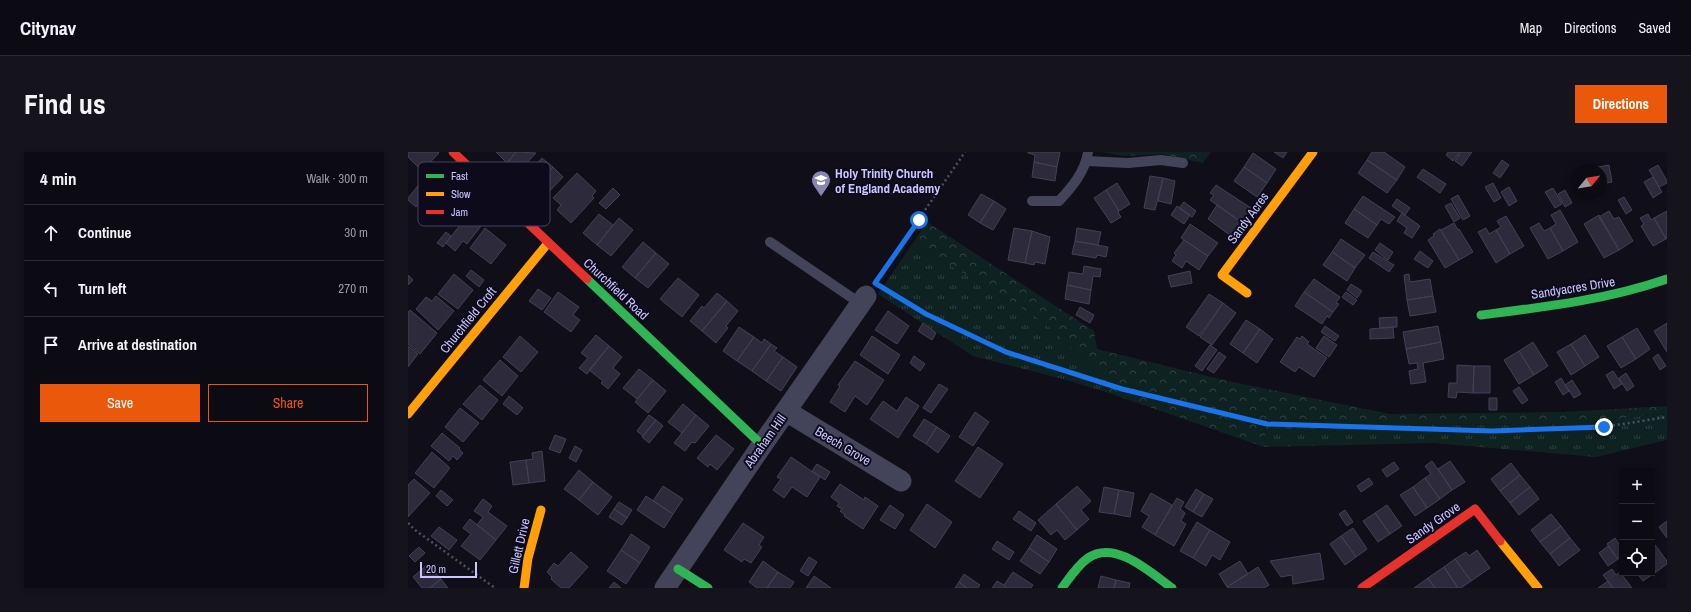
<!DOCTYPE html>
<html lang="en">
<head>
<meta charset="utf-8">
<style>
  body { margin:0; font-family:"Archivo Narrow",sans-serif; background:#15131b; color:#f1f3f6 }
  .controls { position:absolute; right:12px; bottom:12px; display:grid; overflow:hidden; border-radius:0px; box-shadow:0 2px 6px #0003 }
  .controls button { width:36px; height:36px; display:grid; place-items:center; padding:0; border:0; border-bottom:1px solid #2c2b32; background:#0c0a12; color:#f1f3f6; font:20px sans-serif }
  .compass { position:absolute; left:1163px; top:12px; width:36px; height:36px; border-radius:50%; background:#0c0a12; box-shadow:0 2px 6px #0003; rotate:60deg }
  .scale { position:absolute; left:12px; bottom:10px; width:57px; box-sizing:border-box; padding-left:4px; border:2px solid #c9c7fe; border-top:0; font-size:11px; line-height:14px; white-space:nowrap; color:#c9c7fe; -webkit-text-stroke:3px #0d0b1b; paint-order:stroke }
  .stop { position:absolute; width:12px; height:12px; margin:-9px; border:3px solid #1a73e8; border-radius:50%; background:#fff }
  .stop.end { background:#1a73e8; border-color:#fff; box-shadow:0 1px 4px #0008 }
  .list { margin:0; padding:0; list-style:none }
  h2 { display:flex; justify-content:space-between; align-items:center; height:52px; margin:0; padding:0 16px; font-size:17px }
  h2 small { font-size:13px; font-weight:400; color:#9a9a9f }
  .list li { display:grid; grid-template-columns:26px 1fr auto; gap:12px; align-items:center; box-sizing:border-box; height:56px; padding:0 16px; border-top:1px solid #2c2b32 }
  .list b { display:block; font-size:15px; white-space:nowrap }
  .list em { font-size:13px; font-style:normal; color:#9a9a9f }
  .actions { display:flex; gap:8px; padding:12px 16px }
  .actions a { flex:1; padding:9px 0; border:1px solid #ea580c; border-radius:0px; text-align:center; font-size:14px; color:#ea580c }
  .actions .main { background:#ea580c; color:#fff }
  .icon { flex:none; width:22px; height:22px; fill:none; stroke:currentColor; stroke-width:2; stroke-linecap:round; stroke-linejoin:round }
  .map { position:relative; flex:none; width:1259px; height:436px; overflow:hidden; border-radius:0px }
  header { display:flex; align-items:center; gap:24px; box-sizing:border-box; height:56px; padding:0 20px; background:#0c0a12; border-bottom:1px solid #2c2b32 }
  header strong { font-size:19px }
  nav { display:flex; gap:22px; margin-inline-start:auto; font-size:14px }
  .intro { display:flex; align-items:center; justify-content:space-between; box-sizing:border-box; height:96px; padding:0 24px }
  h1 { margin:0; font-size:28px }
  .button { padding:10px 18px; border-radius:0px; background:#ea580c; color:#fff; font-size:14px; font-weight:700 }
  main { display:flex; gap:24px; padding:0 24px }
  aside { flex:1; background:#0c0a12; border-radius:0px; box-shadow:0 2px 6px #0003 }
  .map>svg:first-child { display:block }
</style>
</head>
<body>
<header>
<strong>Citynav</strong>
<nav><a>Map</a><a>Directions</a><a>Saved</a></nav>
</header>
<div class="intro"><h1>Find us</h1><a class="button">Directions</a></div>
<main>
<aside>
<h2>4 min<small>Walk · 300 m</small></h2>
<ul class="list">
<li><svg class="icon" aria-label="ahead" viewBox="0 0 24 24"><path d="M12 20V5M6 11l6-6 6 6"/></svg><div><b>Continue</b></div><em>30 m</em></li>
<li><svg class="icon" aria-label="left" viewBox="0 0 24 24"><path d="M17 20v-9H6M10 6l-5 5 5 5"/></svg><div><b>Turn left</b></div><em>270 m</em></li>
<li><svg class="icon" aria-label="arrive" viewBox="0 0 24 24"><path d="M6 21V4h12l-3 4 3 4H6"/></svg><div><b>Arrive at destination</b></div></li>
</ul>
<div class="actions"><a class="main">Save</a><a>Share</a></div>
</aside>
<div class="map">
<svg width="1259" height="436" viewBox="0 0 1259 436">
  <defs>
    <pattern id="grass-tufts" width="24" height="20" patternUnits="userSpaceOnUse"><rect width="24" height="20" fill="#0f2222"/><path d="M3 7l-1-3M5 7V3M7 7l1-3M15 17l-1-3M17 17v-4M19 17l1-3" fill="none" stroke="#314143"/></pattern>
    <pattern id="forest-crowns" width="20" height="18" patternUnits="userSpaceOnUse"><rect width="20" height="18" fill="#0f2222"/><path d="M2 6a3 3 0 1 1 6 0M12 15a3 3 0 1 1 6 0" fill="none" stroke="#314143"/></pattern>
  </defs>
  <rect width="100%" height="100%" fill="#100e18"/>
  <path fill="url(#grass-tufts)" d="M505,91L636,170L691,223L701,241L655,227L565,204L470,142Z
    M1259,261V288L1188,305L1026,291L856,295L859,266L983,272L1160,273Z"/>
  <path fill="url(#forest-crowns)" d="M694,0H803L795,11L754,2L716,4Z
    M519,70L686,179L689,197L820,229L982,262L1156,260L1259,254V261L1160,273L983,272L859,266L856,295L701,241L691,223L636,170L505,91Z"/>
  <path fill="#2d2b3b" stroke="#434056" d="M0,0H30L31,1L14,19L0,5Z
    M88,0H108L99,11Z
    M108,0L128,1L109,21L99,11Z
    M620,0H652L649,15L626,10L627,3L620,1Z
    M866,0H879L875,6Z
    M964,0H976L997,15L989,28L959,8Z
    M1040,0H1052L1045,9L1038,3Z
    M1053,0H1064L1054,14L1047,9Z
    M845,1L868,17L859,31L836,15Z
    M134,6L145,15L125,37L114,27Z
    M959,8L989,28L979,41L950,21Z
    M1094,8L1101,13L1092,26L1085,21Z
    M626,10L649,15L647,29L624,25Z
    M1201,13L1204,30L1194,32L1193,18H1191L1190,15Z
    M1250,13L1259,29V31L1251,35L1241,18Z
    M145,15L155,25L135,46L125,37Z
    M836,15L859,31L849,45L826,29Z
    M1015,17L1038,32L1032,41L1009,25Z
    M169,21L188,39L184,44L186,46L163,71L149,58L153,53L145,46Z
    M18,24L38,40L24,59L12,50L8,55L0,48V46Z
    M742,24L755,26L747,58L736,56Z
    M1245,25L1254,40L1245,46L1236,30Z
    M755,26L767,29L763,52L750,49Z
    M709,31L722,52L711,59L698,38Z
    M1085,31L1093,46L1086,50L1077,35Z
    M808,33L843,56L833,70L802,48L806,43L802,41Z
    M1101,35L1109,49L1101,54L1093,40Z
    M205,36L212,43L198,57L191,51Z
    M1145,36L1154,52L1147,56L1137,40Z
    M698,38L711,59L710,60L713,65L703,71L686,46Z
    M1157,38L1164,51L1157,55L1150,42Z
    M573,42L586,49L572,71L560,63Z
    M1050,43L1062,64L1055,68L1043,47Z
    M955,44L987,65L981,72L973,67L969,73L946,57Z
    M1216,45L1224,58L1218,62L1210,48Z
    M989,47L1002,56L997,63L984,54Z
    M586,49L598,57L585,78L572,71Z
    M776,50L788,59L784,65L771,56Z
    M1043,51L1052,66L1046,70L1037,54Z
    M809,53L833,70L823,84L800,67Z
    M769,54L782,63L776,72L763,63Z
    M946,57L969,73L960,86L937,71Z
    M1152,58L1170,90L1155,99L1142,76L1148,72L1143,63Z
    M1201,59L1206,67L1211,65L1225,89L1211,98L1191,65Z
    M1259,59V86L1258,87L1246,66Z
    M994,61L1012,74L1004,86L996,81L999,76L989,69Z
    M191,62L205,73L189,93L175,81Z
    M1240,62L1243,68L1246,66L1258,87L1245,94L1233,74L1236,72L1232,66Z
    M60,63L73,74L59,92L55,89L47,99L38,91Z
    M1191,63L1211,98L1196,106L1176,72Z
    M1098,64L1116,94L1102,102L1088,78L1093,75L1089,69Z
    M211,66L225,78L203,104L189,93Z
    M1046,71L1050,78L1051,77L1065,100L1051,108L1033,78Z
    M1131,71L1136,79L1142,76L1155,99L1140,107L1122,76Z
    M782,72L810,91L800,104L773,86Z
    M77,76L98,93L83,112L62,96Z
    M606,76L624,79L617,111L600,108Z
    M669,76L693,80L690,93L667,89Z
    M1078,76L1081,82L1088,78L1102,102L1088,111L1070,80Z
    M1032,77L1051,108L1037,116L1020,88L1026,84L1025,82Z
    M624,79L642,85L637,112L627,110L626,113L617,111Z
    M38,80L43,84L35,95L29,91Z
    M933,87L957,103L947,116L924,100Z
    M776,88L800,104L791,118L778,109L774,116L764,109L768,103L766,101Z
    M667,89L700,95L698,105L689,103L688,106L664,102Z
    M235,90L248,101L227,126L214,115Z
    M972,91L985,100L980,108L967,98Z
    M1012,99L1025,109L1020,116L1006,107Z
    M924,100L947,116L939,129L915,113Z
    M965,100L986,113L981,120L961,106Z
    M248,101L261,112L240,136L227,126Z
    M676,114L693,117L692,125L685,124L683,138L659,133L661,120L675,122Z
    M63,118L76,128L71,135L58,124Z
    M782,119L784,131L763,135L760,124Z
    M46,122L65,138L50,157L30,142Z
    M1001,122L1002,130L1022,127L1025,144L999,148L996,123Z
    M0,123L5,128L0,133Z
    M270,126L291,143L274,165L252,147Z
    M906,127L932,145L928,151L931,152L925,160L896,140Z
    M943,132L954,139L949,146L939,138Z
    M659,133L683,138L681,152L657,147Z
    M130,137L143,146L134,158L121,149Z
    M150,140L171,155L165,163L172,168L163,180L136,160Z
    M896,140L925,160L921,166L919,164L914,172L887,154Z
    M938,140L949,148L945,153L934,145Z
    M309,141L319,149L294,179L282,169L294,154L296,156Z
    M801,142L815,151L791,184L778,175Z
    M28,144L46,159L30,178L8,157L18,145L24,149Z
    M1025,144L1028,160L1002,164L999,148Z
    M319,149L330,159L318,174L320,176L308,191L294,179Z
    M815,151L828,161L804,193L792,185Z
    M672,155L686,163L682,171L668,163Z
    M2,158L29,181L12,202L0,192V160Z
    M480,159L501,174L489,192L467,178Z
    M989,165V175L972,176L971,166Z
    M838,168L852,177L835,201L822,192Z
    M515,171L528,181L524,188L510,179Z
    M1259,171V200L1246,179Z
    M917,174L931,184L927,189L913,180Z
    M1030,174L1033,190L998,197L995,180Z
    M331,175L346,185L329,209L315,199Z
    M985,175L986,186L962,187V177Z
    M1229,176L1242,197L1228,207L1214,185Z
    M852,177L865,187L849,211L835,201Z
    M188,183L201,194L179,222L171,216L180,206L173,201Z
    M1177,183L1191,205L1177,214L1163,192Z
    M112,184L130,200L113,220L95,205Z
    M464,184L492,203L480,222L452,203Z
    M894,184L901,190L899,192L919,206L906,225L891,215L887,220L872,210L889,185L892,187Z
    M916,184L929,193L921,205L908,196Z
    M346,185L354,191L356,187L363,192L344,219L329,209Z
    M1214,185L1228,207L1213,216L1199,194Z
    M1033,190L1036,207L1015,211L1018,230L1003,232L1001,219L1010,217L1009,211L1001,212L998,197Z
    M1125,190L1140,214L1126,223L1111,199Z
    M363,192L369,196L366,199L375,205L358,229L344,219Z
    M1163,192L1177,214L1163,223L1149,200Z
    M802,193L809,198L794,219L787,214Z
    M0,194L10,202L0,215Z
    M201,194L214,205L205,216L212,222L200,237L193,231L195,229L181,218Z
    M1111,199L1126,223L1111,232L1096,208Z
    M811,200L818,205L806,221L799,217Z
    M1250,202L1258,214L1252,218L1245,206Z
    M506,204L517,212L512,219L502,211Z
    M375,205L389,215L373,239L358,229Z
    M92,208L110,224L94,244L75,228Z
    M447,209L476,228L459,253L447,244L437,260L422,250L432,234L430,233Z
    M1049,213L1066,214L1065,241L1049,240L1048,246L1040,245L1041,231H1049Z
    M1066,214H1082V241H1065Z
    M231,217L245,228L229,247L215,236Z
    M1205,219L1214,232L1206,237L1198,223Z
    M1218,221L1226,234L1219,239L1211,226Z
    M1153,226L1161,239L1155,243L1147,230Z
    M245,228L258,239L240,261L227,250Z
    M1164,228L1173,242L1166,246L1157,233Z
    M531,232L540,237L523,261L515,256Z
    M72,233L90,248L74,268L55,252Z
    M1111,235L1120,248L1114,252L1105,239Z
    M101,244L115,256L109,263L95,252Z
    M498,245L511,254L490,286L462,267L475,249L489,259Z
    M1081,246H1089V258H1081Z
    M275,252L288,263L274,281L260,270Z
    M52,256L71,271L55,290L37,275Z
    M567,260L581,270L565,294L551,285Z
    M241,263L248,268L235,284L229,279Z
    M288,263L301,274L287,291L284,290L277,299L266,291Z
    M516,267L529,275L518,292L505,284Z
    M248,268L255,274L241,291L234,285Z
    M529,275L542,284L530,301L518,292Z
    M34,281L52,296L51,297L55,301L49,308L45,304L41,309L23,294Z
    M147,283L158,287L152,301L141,297Z
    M308,283L326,297L309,318L302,312L300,315L289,306Z
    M167,294L174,298L168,310L161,306Z
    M570,295L595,312L572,346L547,329Z
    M134,299L137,329L121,331L118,308L125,307L124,301Z
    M24,300L42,316L26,336L7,321Z
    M383,305L412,325L399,345L384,335L376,346L365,338L373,327L369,325Z
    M118,308L121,331L105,333L102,310Z
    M1024,309L1044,338L1032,347L1017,326L1023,322L1017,314Z
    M1042,309L1057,330L1044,338L1030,317Z
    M986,310L991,317L979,325L974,318Z
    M1103,311L1112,323L1092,339L1083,327Z
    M409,312L422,320L417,328L404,319Z
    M171,318L185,330L171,348L156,337Z
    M1112,323L1122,335L1102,351L1092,339Z
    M961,326L965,332L953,340L949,334Z
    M1017,326L1032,347L1019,356L1005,335Z
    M6,327L22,341L0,365V333Z
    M185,330L204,345L190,363L171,348Z
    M432,332L456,348L457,345L470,354L455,377L436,364L437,363L432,359L434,357L429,354L431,351L423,345Z
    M255,334L275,347L265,362L245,349Z
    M669,334L683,349L673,358L681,367L669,378L648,352Z
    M696,335L711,338L706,362L691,360Z
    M1005,335L1019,356L1007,364L992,343Z
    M1122,335L1131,347L1111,363L1102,351Z
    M788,337L796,342L785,360L777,355Z
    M33,338L45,348L39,354L28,344Z
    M711,338L726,341L722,365L706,362Z
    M743,341L764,353L747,383L734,375L741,364L733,359Z
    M796,342L805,347L794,365L785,360Z
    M238,344L265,362L256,376L229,358Z
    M769,346L776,350L772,357L777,361L773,369L778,372L766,394L747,383Z
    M75,347L84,354L80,360L99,374L88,388L69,373L75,365L66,359Z
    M211,350L224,358L219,366L206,357Z
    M519,352L544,370L527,396L502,378Z
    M648,352L669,378L657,388L649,378L643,383L630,368Z
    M482,353L496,363L487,377L472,368Z
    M979,353L994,374L982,382L967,361Z
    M206,357L219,366L214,373L201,365Z
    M937,358L945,370L939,374L931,362Z
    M611,359L628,371L623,379L605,367Z
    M967,361L982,382L970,390L955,369Z
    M1143,362L1153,374L1132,390L1123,378Z
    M62,367L88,388L72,408L53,394L63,382L55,376Z
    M1259,369V386L1251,375Z
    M789,370L802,378L785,406L772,399Z
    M335,371L356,385L351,393L354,395L343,411L336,407L334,410L316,398Z
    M1153,374L1162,386L1142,402L1132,390Z
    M31,375L49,388L41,398L23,384Z
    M945,376L959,397L948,405L933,384Z
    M802,378L822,390L812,408L804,403L798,414L785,406Z
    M223,382L242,395L232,411L213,398Z
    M629,383L649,397L641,410L621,396Z
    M933,384L948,405L937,413L922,392Z
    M1162,386L1172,398L1151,414L1142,402Z
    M1207,386L1214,396V403L1210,407L1199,392Z
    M589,389L606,400L601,408L584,397Z
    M1244,389L1259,409V412L1248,420L1244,415Z
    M1200,394L1210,407L1200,414L1191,401Z
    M11,395L17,401L7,410L1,404Z
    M621,396L641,410L632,422L612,409Z
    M213,398L232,411L218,432L199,419Z
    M1069,398L1082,416L1063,429L1047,407L1058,400L1061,404Z
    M163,400L180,415L161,436H153L143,427L144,425L139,420L146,411L150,414Z
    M912,401L916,427L885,432L884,423L873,425L862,409Z
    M401,405L409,410L400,424L392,419Z
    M1047,407L1063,429L1053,436H1050L1036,415Z
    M355,409L370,420L359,436H349L341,430Z
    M832,409L840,422L819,435L811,422Z
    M20,412L33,427L22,436H14L5,425Z
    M850,415L861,433L856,436H820L819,435Z
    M1036,415L1050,436H1027L1020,426Z
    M1244,415L1248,420L1235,429L1229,421H1244Z
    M1204,417L1208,423L1212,420L1224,436H1205L1195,423Z
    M370,420L386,430L382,436H359Z
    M605,420L625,433L623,436H599L596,433Z
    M556,422L572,433L570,436H559L551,430Z
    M406,424L423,436H398Z
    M693,424L708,428L706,436H690Z
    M1020,426L1027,436H1006Z
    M33,427L40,436H22Z
    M708,428L722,431L721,436H706Z
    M589,429L596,433L599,436H584Z
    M1200,429L1205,436H1190Z
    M206,430L213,436H201Z
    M551,430L559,436H547Z"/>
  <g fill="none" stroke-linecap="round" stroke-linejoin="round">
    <path stroke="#46545f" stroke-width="2.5" stroke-dasharray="2 3" stroke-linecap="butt" d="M469,128L557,0
      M476,136L518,162L598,200L715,237L859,272L1084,279L1196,275L1259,265
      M0,371L7,378L87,436"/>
    <path stroke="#434459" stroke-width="10" d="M679,9L720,11L753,8L775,11
      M624,49H651C664,35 677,20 680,0
      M362,90L453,152"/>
    <path stroke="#434459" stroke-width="21" d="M378,259L493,329
      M257,436L354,293L458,144"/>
    <path stroke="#30b455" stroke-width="9" d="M179,127L354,293
      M1073,163C1136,155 1198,148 1259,127
      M270,417L300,436
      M654,436C662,425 669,414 680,406C707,387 743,421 764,436"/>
    <path stroke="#ff9f0a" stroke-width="9" d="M839,141L814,123L905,0
      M0,262L140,91
      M1092,389L1130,436
      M116,436L120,406L133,358"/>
    <path stroke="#e5322d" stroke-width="9" d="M45,0L179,127
      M954,436L1067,357L1092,389"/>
  </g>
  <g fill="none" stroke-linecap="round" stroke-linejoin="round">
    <path stroke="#1a73e8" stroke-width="5" d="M511,68L467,131L518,162L598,200L714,237L859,272L1084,279L1196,275"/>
  </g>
  <defs>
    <symbol id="school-pin" viewBox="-11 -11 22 30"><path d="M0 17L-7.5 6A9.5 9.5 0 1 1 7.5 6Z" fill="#8886ae" stroke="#0d0b1b"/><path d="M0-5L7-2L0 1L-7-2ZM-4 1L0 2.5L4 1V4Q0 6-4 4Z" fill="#fff"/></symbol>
  </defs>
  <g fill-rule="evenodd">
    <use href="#school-pin" x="402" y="17" width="22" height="30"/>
  </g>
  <g text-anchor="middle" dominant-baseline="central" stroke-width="4" stroke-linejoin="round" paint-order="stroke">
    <g font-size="13" font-weight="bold" fill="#c9c7fe" stroke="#0d0b1b" text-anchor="start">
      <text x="427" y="21">Holy Trinity Church<tspan x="427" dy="15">of England Academy</tspan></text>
    </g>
    <g font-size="13" fill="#c9c7fe" stroke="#0d0b1b">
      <text transform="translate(840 66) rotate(-54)">Sandy Acres</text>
      <text transform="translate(1165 136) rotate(-9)">Sandyacres Drive</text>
      <text transform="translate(208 137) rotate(43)">Churchfield Road</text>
      <text transform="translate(60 168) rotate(-51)">Churchfield Croft</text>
      <text transform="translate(357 289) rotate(-55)">Abraham Hill</text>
      <text transform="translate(435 294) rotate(31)">Beech Grove</text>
      <text transform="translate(1025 371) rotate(-35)">Sandy Grove</text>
      <text transform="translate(111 394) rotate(-77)">Gillett Drive</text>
    </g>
  </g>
  <rect x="10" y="10" width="132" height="64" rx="6" fill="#0d0b1b" stroke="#45435f" stroke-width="1"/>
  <rect x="18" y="22" width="18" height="4" fill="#30b455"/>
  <rect x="18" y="40" width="18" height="4" fill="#ff9f0a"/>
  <rect x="18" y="58" width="18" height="4" fill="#e5322d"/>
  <g font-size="11" fill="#c9c7fe">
    <text x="43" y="28">Fast</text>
    <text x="43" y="46">Slow</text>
    <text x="43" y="64">Jam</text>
  </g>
</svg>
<div class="controls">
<button>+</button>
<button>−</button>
<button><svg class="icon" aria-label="locate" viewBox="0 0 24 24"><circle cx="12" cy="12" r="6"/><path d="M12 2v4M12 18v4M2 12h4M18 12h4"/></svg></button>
</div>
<svg class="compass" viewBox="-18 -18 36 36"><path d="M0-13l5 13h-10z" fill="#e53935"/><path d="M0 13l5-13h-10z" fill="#9a9a9f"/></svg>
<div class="scale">20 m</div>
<div class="stop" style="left:511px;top:68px"></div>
<div class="stop end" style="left:1196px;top:275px"></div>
</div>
</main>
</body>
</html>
